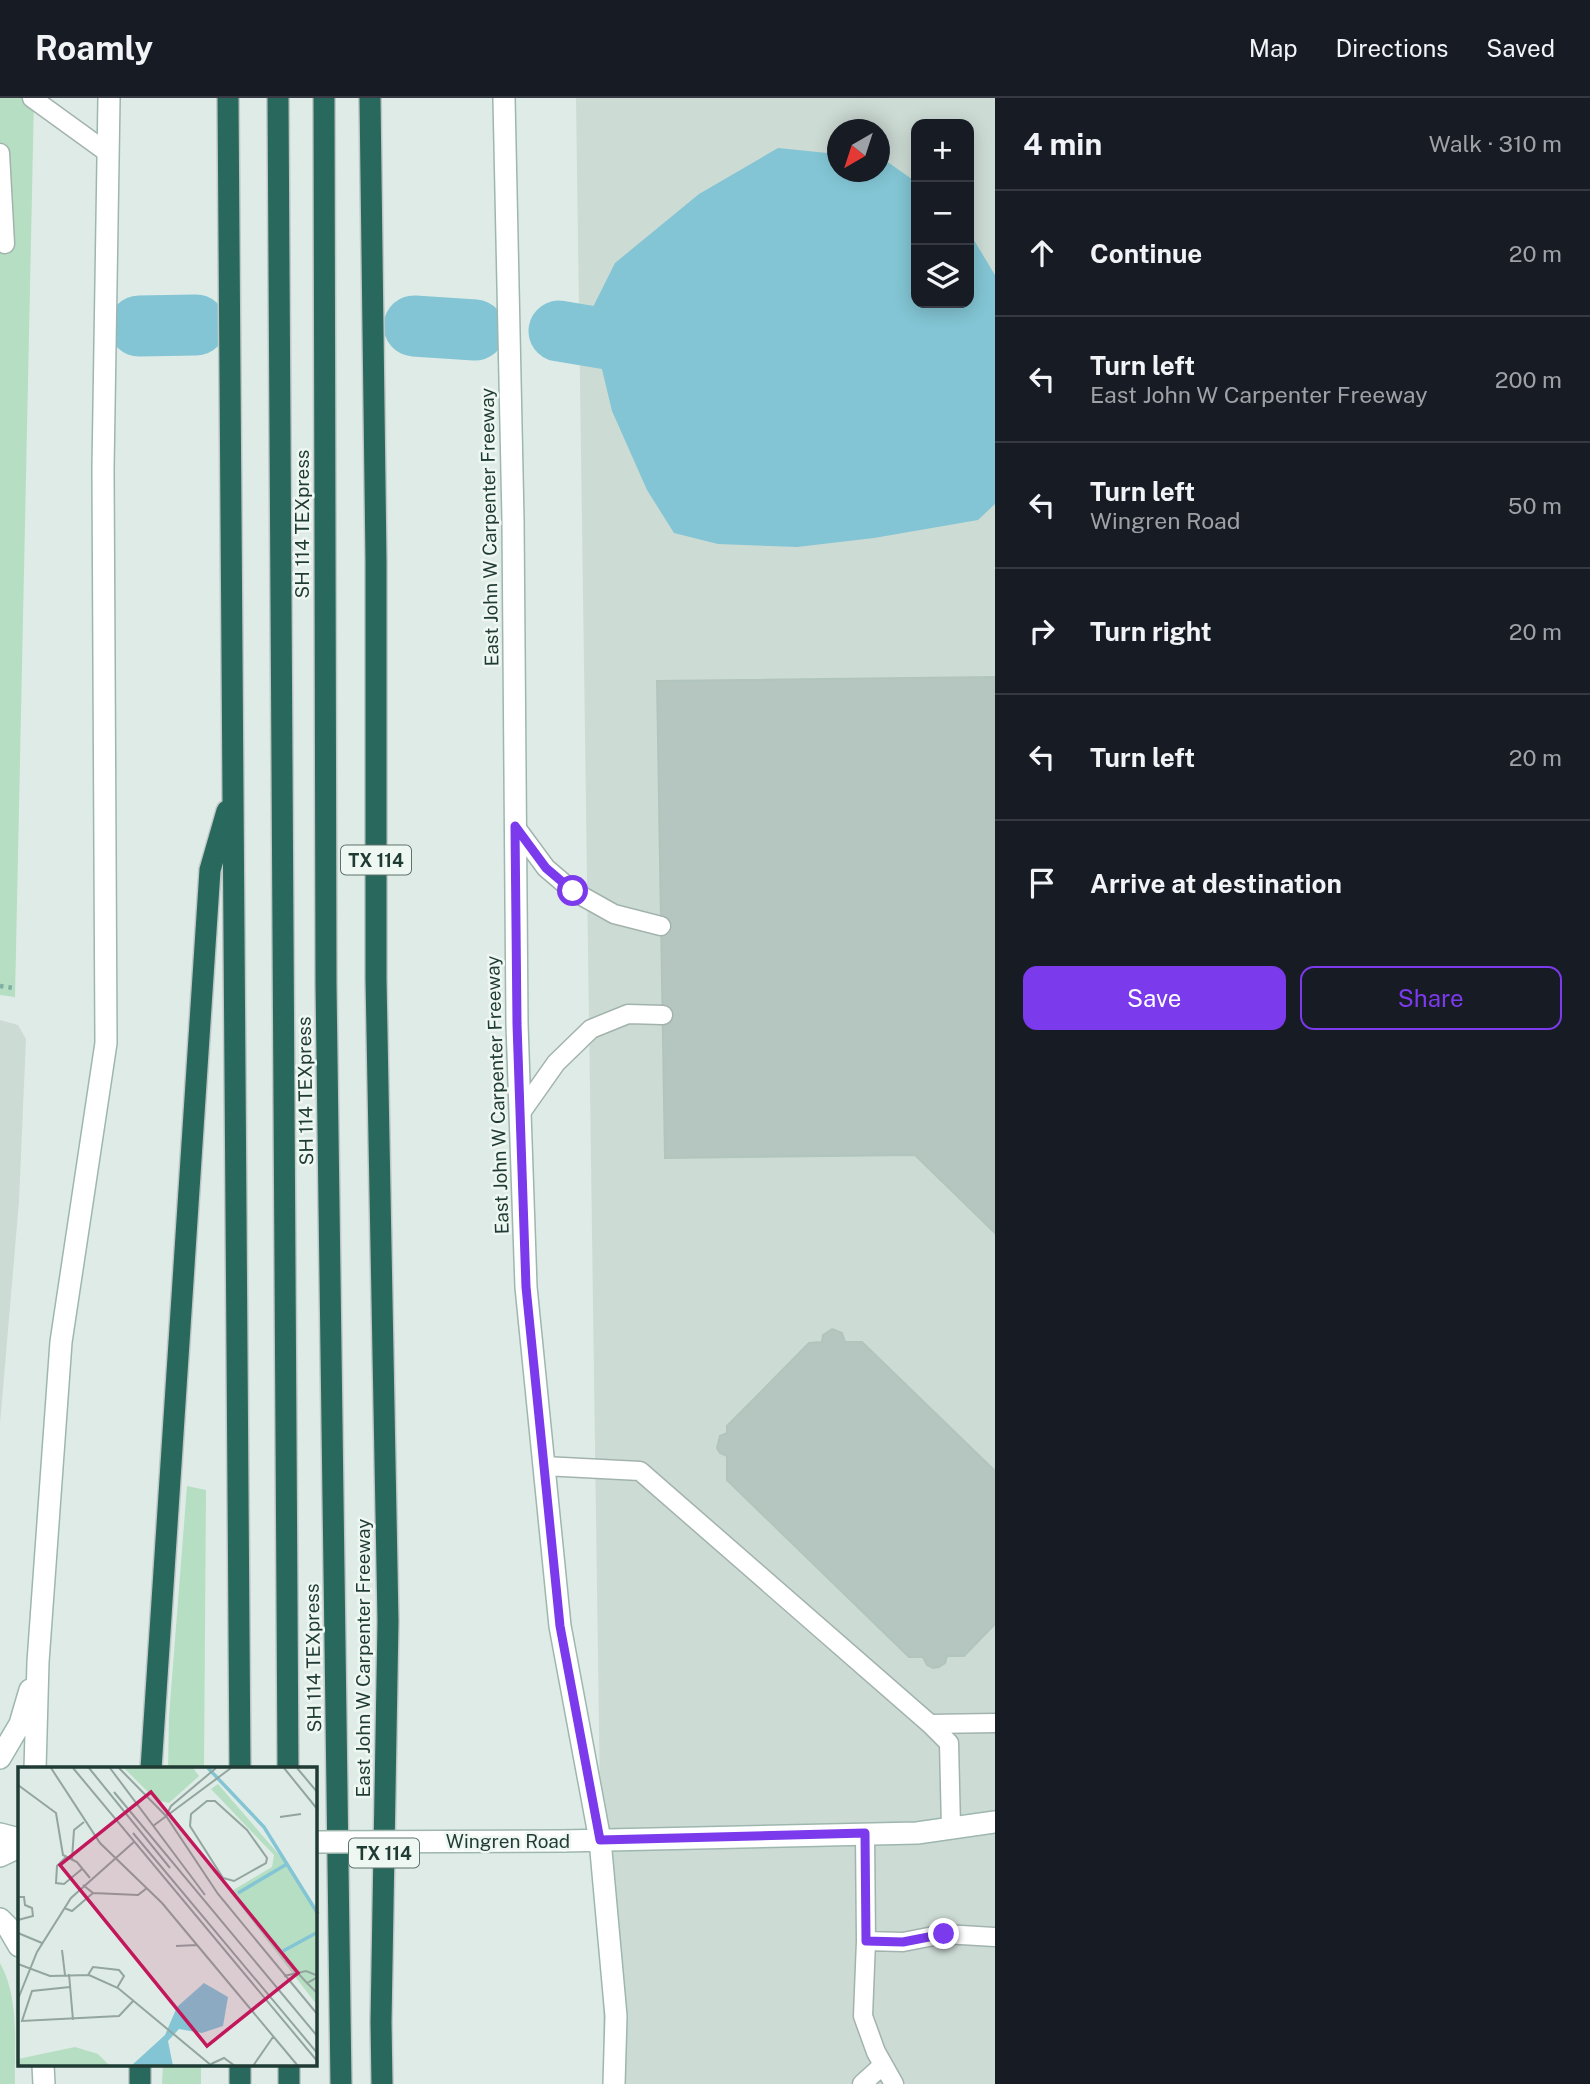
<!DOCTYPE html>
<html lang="en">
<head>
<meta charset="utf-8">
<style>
  body { margin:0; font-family:"Public Sans",sans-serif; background:#242831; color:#f1f3f6 }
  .controls { position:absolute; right:21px; top:21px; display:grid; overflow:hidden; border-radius:14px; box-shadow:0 4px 18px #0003 }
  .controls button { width:63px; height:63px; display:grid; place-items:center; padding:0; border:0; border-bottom:2px solid #363941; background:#171b24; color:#f1f3f6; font:35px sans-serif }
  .compass { position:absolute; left:827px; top:21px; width:63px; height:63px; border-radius:50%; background:#171b24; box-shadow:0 4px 18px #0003; rotate:219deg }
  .stop { position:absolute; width:21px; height:21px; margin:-16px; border:5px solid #7c3aed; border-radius:50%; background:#fff }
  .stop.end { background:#7c3aed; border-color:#fff; box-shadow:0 2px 7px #0008 }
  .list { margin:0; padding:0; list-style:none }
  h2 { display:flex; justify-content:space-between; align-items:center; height:91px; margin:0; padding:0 28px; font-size:30px }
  h2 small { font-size:23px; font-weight:400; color:#9ea1a6 }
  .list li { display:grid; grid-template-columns:46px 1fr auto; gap:21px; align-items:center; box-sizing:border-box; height:126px; padding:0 28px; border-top:2px solid #363941 }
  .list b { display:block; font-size:26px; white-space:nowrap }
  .list p { margin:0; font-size:23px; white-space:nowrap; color:#9ea1a6 }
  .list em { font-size:23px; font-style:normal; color:#9ea1a6 }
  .actions { display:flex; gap:14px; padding:21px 28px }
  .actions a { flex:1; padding:16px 0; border:2px solid #7c3aed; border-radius:14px; text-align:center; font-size:24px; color:#7c3aed }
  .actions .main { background:#7c3aed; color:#fff }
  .icon { flex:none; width:38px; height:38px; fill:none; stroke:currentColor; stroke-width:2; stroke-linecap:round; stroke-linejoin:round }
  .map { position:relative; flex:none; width:995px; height:1986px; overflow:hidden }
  header { display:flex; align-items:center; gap:42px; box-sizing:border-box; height:98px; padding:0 35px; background:#171b24; border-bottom:2px solid #363941 }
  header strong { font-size:33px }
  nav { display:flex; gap:38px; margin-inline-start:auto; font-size:24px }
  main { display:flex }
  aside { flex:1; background:#171b24 }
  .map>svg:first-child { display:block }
</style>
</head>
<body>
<header>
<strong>Roamly</strong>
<nav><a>Map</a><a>Directions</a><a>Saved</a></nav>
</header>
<main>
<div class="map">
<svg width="995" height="1986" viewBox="0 0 995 1986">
  <rect width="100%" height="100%" fill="#dfebe6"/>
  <path fill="#cddbd5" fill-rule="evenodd" d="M576,0H995V1986H604ZM916,26H969V205H916ZM838,32H880V74H838Z
    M0,922L18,927L26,941L19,1103L0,1326Z"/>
  <path fill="#b6dec2" d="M0,0H34L15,899L0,897Z
    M187,1388L206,1392L204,1671H168L169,1619Z
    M0,1865C20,1901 14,1947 15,1986H0Z
    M163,1967H201V1986H162Z"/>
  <path fill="#83c5d4" d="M778,50L837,56L838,74H880V60H882L916,84V205H969V134L995,177V406L978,422L874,440L797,449L718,446L674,435L647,392L612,313L589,217L615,165L699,96Z"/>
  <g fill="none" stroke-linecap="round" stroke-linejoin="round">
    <path stroke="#83c5d4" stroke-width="61" d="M139,228L196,227
      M414,228L475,232
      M559,233L679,253"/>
  </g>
  <path fill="#b4c6bf" stroke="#b1c5bd" stroke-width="2" d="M995,579V1135L915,1057L665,1060L657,583Z
    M832,1231L842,1235L845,1244H862L995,1373V1526L964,1558H947L945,1565L939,1569L933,1570L927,1567L923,1559H909L727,1382V1358L720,1355L717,1350L720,1338L727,1335V1328L809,1245L822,1244L823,1237Z"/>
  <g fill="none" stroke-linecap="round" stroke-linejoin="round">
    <defs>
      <path id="lane" d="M32,0L108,55
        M0,55L5,146
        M515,728L546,770L573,793L614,816L661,828
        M520,1016L556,965L591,931L628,916L663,917
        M544,1368L640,1373L930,1626L949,1645L951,1730
        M930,1626L995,1625
        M865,1736L866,1843L863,1918L876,1954L894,1986
        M866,1843L903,1844L944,1836L995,1839
        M862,1986L883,1967"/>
      <path id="secondary" d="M504,0L513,422L517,926L526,1189L560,1528L600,1742L616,1918L614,1986
        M0,1660L20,1626L30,1592
        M35,1671L38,1564L61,1244L106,945L103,371L109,0
        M0,1736L19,1741
        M563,1743L917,1735L995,1724
        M0,1758L19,1749
        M0,1821L8,1829L19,1848
        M43,1967L44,1986"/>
      <path id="highway" d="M228,0L240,1671
        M278,0L288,1671
        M324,0L326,886L341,1986
        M370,0L376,463V881L388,1523L381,1924L382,1986
        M151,1671L210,772L227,713
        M140,1967V1986
        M240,1967V1986
        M289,1986V1967"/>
    </defs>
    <use href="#lane" stroke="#a2b3ad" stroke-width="21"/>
    <use href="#secondary" stroke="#9db7ae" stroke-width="24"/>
    <use href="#highway" stroke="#c0c8c6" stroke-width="24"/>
    <path stroke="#7db0a1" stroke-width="4.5" stroke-dasharray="3.5 5" stroke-linecap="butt" d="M0,888L13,890"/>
    <use href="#lane" stroke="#fff" stroke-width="18"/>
    <use href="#secondary" stroke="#fff" stroke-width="21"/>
    <use href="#highway" stroke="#29695d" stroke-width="21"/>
    <defs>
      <path id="secondary-bridge" d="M315,1744L563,1743"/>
    </defs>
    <use href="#secondary-bridge" stroke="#9db7ae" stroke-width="24" stroke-linecap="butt"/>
    <use href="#secondary-bridge" stroke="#fff" stroke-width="21"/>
  </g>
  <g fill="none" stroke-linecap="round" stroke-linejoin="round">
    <path stroke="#7c3aed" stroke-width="9" d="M573,793L546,770L515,728L517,926L526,1189L560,1528L600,1742L865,1735L866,1843L903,1844L944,1836"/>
  </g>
  <g text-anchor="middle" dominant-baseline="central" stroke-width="5" stroke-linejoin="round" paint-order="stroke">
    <g fill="#eff7f3" stroke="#5d736d" stroke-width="2">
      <rect x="341" y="747.5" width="70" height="29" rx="5"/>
      <rect x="349" y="1740.5" width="70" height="29" rx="5"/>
    </g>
    <g font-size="18" font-weight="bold" fill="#1f3b34">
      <text x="376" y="762">TX 114</text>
      <text x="384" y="1755">TX 114</text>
    </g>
    <g font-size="19" fill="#1f3b34" stroke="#eff7f3">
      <text transform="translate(302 426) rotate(-90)">SH 114 TEXpress</text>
      <text transform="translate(489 429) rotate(-91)">East John W Carpenter Freeway</text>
      <text transform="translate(305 993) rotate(-91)">SH 114 TEXpress</text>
      <text transform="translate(497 997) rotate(-92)">East John W Carpenter Freeway</text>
      <text transform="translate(313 1560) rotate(-91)">SH 114 TEXpress</text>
      <text transform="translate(363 1560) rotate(-90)">East John W Carpenter Freeway</text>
      <text x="508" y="1743">Wingren Road</text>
    </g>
  </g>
  <g transform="translate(18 1669)">
    <rect width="299" height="299" fill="#dfebe6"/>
    <path d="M106,1H175L181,9L151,36L138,33ZM200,17L269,97L299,147V238L212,125L254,100L256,88L193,22ZM57,280L80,287L92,299H0V292Z" fill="#b6dec2"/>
    <path d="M186,216L210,230L205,259L184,266L161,262L150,274L155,299H113L147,268L159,240Z" fill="#83c5d4"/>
    <path fill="none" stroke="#83c5d4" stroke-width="3.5" d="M190,1L246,60L300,147M220,126L269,97M265,184L300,165"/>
    <path fill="none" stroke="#92a59f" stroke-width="2" d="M33,1L82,76L144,136L280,299M55,1L300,295M71,1L152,101M92,1L187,128M101,1L148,49L200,127L300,248M266,1L300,43M279,1L300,26M0,18L38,46L45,88L59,95L72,111M96,25L300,270M189,34H197L229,63L249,91L248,96L216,114L205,111L172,59L173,47ZM148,49L153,39L198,1M262,50L283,47M135,59L213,1M115,66L300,287M48,90L39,99L38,116L46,117L64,102M54,92L56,63L66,55M65,118L75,126L120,128L129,121M0,130H6L7,138L14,141L15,149L0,153M46,141L54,144L75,126M0,166L24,176M158,179L179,178M44,183L47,208M268,193L289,216M0,197L32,209L71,208L100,221L194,299M51,207L55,253M70,208L75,200L101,203L106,209L99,221M266,209L288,204L298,208M300,210L289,216L300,227M52,220L14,224L4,254L101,249L116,233M0,232L19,185L53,131L117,74M193,297L206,291L217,299M235,299L255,270"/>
    <path fill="#c2185b" fill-opacity="0.15" stroke="#c2185b" stroke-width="3.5" d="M133,25L280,206L189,279L42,98Z"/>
    <rect width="299" height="299" fill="none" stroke="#1f3b34" stroke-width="3.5"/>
  </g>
</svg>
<div class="controls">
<button>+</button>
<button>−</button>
<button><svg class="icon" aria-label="layers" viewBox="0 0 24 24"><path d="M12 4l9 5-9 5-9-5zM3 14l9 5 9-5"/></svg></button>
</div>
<svg class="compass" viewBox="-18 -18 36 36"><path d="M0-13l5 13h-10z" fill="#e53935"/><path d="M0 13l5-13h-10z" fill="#9ea1a6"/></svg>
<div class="stop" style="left:573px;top:793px"></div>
<div class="stop end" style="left:944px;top:1836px"></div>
</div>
<aside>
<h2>4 min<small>Walk · 310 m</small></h2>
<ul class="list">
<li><svg class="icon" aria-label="ahead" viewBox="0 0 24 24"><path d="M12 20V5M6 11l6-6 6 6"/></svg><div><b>Continue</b></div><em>20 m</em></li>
<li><svg class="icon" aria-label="left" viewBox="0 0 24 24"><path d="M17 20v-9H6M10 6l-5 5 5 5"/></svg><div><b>Turn left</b><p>East John W Carpenter Freeway</p></div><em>200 m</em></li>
<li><svg class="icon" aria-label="left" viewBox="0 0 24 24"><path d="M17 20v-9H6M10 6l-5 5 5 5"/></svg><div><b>Turn left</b><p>Wingren Road</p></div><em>50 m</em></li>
<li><svg class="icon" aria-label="right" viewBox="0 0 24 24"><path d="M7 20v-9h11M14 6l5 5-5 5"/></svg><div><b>Turn right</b></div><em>20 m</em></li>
<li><svg class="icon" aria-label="left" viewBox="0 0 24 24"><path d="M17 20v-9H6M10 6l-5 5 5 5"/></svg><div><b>Turn left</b></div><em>20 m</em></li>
<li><svg class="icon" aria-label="arrive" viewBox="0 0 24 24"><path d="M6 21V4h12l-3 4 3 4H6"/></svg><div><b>Arrive at destination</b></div></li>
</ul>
<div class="actions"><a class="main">Save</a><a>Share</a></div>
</aside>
</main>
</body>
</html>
